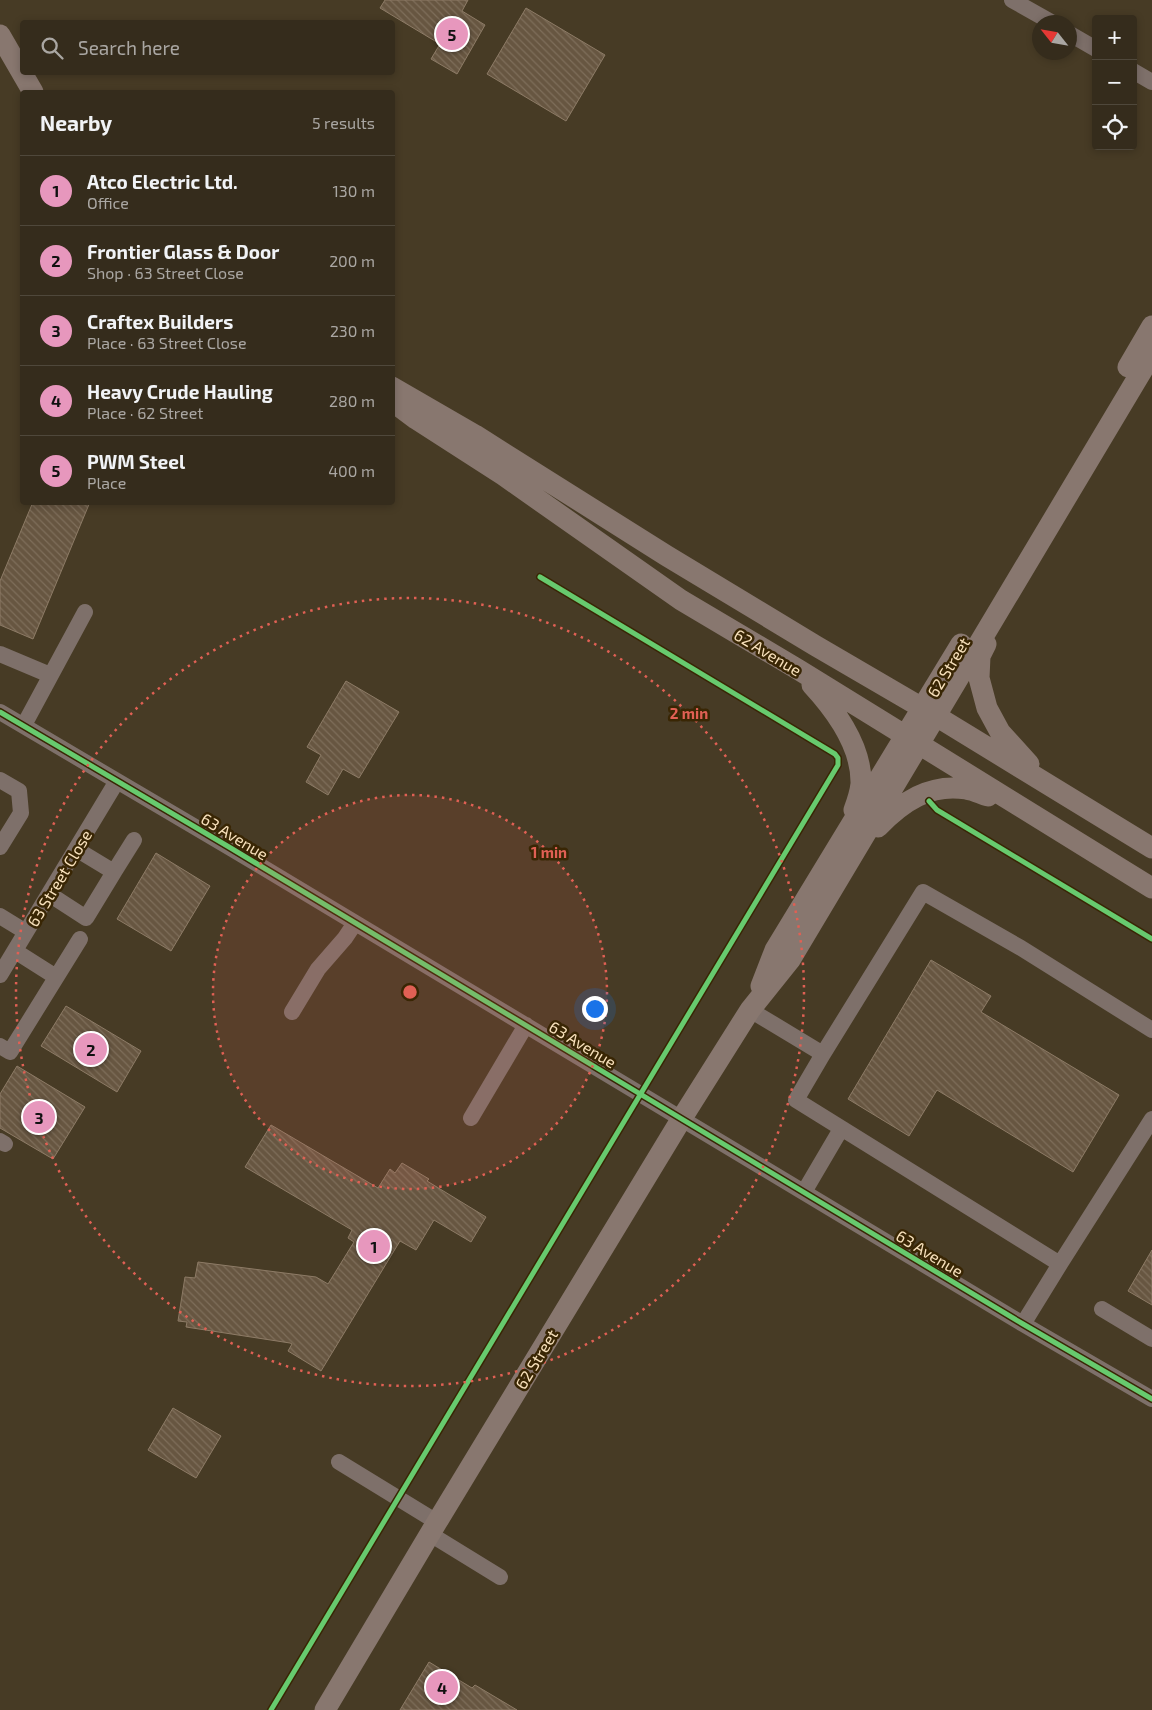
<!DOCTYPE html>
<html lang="en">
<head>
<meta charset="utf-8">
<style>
  body { margin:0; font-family:"Exo 2",sans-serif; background:#3d3425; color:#f1f3f6 }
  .controls { position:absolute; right:15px; top:15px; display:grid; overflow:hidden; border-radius:5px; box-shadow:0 2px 8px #0003 }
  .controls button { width:45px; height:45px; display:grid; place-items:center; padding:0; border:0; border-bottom:1px solid #4f483b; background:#352c1c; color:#f1f3f6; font:25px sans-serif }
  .compass { position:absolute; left:1032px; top:15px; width:45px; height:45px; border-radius:50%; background:#352c1c; box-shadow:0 2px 8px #0003; rotate:301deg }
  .you { position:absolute; left:594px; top:1008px; width:18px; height:18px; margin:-12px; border:4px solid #fff; border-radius:50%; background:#1a73e8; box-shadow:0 0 0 8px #1a73e833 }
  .badge { display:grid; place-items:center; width:32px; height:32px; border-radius:50%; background:#e797bd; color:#111; font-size:16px; font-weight:700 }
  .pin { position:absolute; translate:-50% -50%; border:2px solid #fff; box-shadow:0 1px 5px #0006 }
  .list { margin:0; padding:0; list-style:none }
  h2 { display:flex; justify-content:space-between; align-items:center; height:65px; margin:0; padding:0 20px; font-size:21px }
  h2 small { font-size:16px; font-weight:400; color:#aaa7a3 }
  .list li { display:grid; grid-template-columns:32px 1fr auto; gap:15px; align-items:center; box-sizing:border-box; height:70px; padding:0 20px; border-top:1px solid #4f483b }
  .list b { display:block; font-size:19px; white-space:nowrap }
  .list p { margin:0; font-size:16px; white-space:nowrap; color:#aaa7a3 }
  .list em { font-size:16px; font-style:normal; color:#aaa7a3 }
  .icon { flex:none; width:28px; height:28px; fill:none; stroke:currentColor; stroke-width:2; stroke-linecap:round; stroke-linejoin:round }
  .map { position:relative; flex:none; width:1152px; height:1710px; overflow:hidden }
  .search { position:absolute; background:#352c1c; box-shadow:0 2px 8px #0003; left:20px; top:20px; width:375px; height:55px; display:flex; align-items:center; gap:12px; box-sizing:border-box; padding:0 18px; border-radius:5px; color:#aaa7a3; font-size:19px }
  .panel { position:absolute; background:#352c1c; box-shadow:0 2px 8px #0003; left:20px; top:90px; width:375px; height:415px; border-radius:5px }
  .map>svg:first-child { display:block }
</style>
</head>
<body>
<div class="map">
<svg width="1152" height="1710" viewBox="0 0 1152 1710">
  <defs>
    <pattern id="building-back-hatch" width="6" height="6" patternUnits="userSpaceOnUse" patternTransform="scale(1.25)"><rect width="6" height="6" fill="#675641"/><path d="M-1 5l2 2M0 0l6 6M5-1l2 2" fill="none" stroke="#7e6e5a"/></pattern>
  </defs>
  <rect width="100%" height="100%" fill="#473b25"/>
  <path fill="url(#building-back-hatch)" stroke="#8d7b66" d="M385,0H468L462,11L485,25L457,74L431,59L440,44L380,8Z
    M526,8L605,55L566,121L487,74Z
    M33,502H90L33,639L0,625V581Z
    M346,681L399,712L359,778L343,769L328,795L306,782L321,755L307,747Z
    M156,853L210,886L171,951L117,919Z
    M931,960L991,996L981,1012L1119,1095L1073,1172L937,1090L909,1136L848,1099Z
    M66,1006L141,1051L117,1092L41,1046Z
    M17,1066L85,1107L53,1159L0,1128V1094Z
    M271,1125L378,1188L390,1169L395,1173L402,1163L429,1179L427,1181L486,1217L471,1242L434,1220L416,1250L400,1241L321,1371L288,1351L292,1344L290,1343L186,1327L187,1322L178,1321L185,1277L195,1278L198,1262L316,1277L328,1284L354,1242L348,1238L352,1230L245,1167Z
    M1152,1250V1305L1128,1291Z
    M173,1408L221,1436L196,1478L148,1450Z
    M429,1662L472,1688L475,1685L517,1710H400Z"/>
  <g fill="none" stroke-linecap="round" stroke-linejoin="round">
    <path stroke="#7e706a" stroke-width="16" d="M1012,0L1051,22
      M1070,34L1096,49
      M1133,71L1152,82
      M0,654L50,675
      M0,712L229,847L1023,1324L1152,1399
      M24,725L85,612
      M0,780L19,791L21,813L0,847
      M114,872L134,840
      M49,894L86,918L114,872L76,849
      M0,916L26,932
      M15,951L56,977
      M0,975L117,781
      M750,1010L823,1054L796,1100L1060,1264L1023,1324
      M292,1012L318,969L345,938L355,923
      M0,1046L10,1052L80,939
      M823,1054L923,892L1021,948L1152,1030
      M471,1118L526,1025
      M0,1141L5,1144
      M804,1192L841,1129
      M1060,1264L1152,1119
      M1102,1309L1152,1339
      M339,1462L437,1522
      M430,1534L500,1577"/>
    <path stroke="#88776f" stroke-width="21" d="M0,35L33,92
      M1128,367L1152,326
      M392,387L475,435L667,556L816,646L936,716L1152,848
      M392,401L416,419L503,475L681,600L799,670L1152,888
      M986,644L980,656L979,678L987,708L1000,732L1029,764
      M812,685C836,711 862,747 861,784C860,793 857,802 854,810
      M878,827C902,802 930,783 966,789C974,790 981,794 988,796
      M761,986L775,950L961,644
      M325,1710L437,1522L682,1118L750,1010L790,960L1152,354"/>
    <defs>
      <path id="cycleway" d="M0,712L229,847L1023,1324L1152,1399
        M929,801L937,810L1152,939
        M271,1710L838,765V758L835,754L540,577"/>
    </defs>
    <use href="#cycleway" stroke="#392604" stroke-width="8"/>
    <use href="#cycleway" stroke="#67ca6e" stroke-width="5"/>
  </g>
  <circle cx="410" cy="992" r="197" fill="#e06054" fill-opacity=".12"/>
  <g fill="none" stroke="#e06054" stroke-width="2.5" stroke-dasharray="2.5 5">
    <circle cx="410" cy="992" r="197"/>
    <circle cx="410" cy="992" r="394"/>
  </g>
  <g text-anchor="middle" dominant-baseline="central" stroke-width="5" stroke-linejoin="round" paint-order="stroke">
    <g font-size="16" fill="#f8e1bc" stroke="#392604">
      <text transform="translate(768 652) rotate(31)">62 Avenue</text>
      <text transform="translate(948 667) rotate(-59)">62 Street</text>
      <text transform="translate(235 836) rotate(31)">63 Avenue</text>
      <text transform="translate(59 878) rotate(-59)">63 Street Close</text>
      <text transform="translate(583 1044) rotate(31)">63 Avenue</text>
      <text transform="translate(930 1253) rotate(31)">63 Avenue</text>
      <text transform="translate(536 1359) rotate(-59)">62 Street</text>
    </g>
  </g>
  <circle cx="410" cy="992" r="8" fill="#e06054" stroke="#392604" stroke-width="2.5"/>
  <g font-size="15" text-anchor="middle" font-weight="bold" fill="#e06054" stroke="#392604" stroke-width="5" stroke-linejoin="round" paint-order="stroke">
    <text x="689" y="719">2 min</text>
    <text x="549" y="858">1 min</text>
  </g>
</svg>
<div class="controls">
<button>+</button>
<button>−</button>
<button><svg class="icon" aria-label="locate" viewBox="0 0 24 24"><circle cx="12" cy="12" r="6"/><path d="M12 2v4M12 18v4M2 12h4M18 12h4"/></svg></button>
</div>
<svg class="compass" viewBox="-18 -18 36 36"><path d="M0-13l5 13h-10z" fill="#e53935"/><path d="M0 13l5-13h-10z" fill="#aaa7a3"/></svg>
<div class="you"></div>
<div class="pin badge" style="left:374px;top:1246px">1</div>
<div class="pin badge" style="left:91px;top:1049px">2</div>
<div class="pin badge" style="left:39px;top:1117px">3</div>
<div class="pin badge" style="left:442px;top:1687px">4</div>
<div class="pin badge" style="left:452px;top:34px">5</div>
<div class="search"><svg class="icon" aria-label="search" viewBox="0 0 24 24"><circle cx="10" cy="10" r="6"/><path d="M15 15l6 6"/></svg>Search here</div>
<section class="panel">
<h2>Nearby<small>5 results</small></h2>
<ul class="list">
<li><span class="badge">1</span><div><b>Atco Electric Ltd.</b><p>Office</p></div><em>130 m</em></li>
<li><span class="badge">2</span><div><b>Frontier Glass &amp; Door</b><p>Shop · 63 Street Close</p></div><em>200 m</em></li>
<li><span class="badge">3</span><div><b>Craftex Builders</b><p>Place · 63 Street Close</p></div><em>230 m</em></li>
<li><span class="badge">4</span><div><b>Heavy Crude Hauling</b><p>Place · 62 Street</p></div><em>280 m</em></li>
<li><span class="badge">5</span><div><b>PWM Steel</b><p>Place</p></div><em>400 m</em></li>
</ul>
</section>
</div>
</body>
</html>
